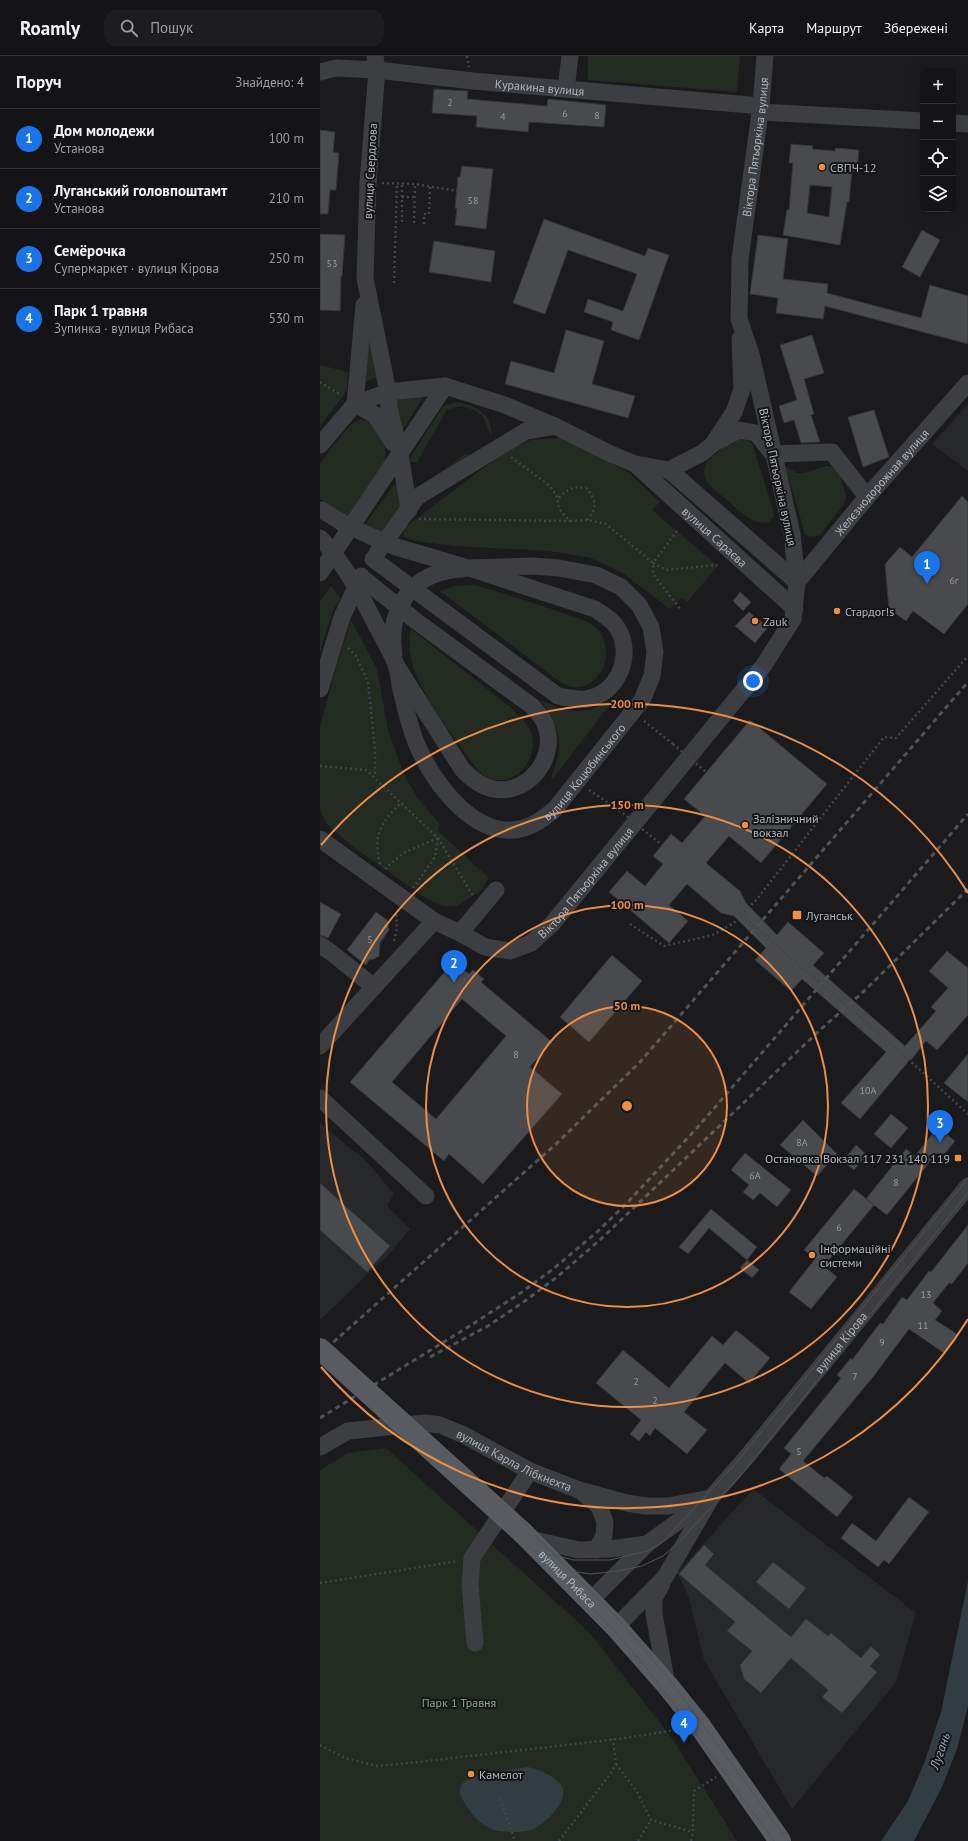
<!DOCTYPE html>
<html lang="uk">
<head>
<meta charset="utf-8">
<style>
  body { margin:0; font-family:"PT Sans",sans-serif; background:#1d1d1f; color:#f1f3f6 }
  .controls { position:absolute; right:12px; top:12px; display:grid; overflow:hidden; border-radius:8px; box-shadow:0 4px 16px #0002 }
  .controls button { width:36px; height:36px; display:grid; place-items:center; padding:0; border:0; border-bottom:1px solid #333335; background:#141416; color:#f1f3f6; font:20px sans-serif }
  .you { position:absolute; left:433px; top:625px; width:14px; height:14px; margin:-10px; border:3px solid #fff; border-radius:50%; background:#1a73e8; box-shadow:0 0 0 6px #1a73e833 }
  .badge { display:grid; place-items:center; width:26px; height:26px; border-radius:50%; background:#1a73e8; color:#fff; font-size:13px; font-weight:700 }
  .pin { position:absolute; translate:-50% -33px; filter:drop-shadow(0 1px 2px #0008) }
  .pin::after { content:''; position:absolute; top:21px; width:14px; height:12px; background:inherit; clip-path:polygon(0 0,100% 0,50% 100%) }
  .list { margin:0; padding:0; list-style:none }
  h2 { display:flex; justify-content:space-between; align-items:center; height:52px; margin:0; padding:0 16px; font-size:17px }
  h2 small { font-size:13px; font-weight:400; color:#9d9ea1 }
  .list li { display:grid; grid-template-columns:26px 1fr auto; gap:12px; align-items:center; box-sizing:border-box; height:60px; padding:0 16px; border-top:1px solid #333335 }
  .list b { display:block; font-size:15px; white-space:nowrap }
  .list p { margin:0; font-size:13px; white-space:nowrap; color:#9d9ea1 }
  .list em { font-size:13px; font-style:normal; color:#9d9ea1 }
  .icon { flex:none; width:22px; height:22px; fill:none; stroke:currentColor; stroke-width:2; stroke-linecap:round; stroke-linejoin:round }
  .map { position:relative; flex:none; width:648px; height:1785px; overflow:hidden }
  header { display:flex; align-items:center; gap:24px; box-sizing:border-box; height:56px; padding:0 20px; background:#141416; border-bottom:1px solid #333335 }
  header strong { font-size:19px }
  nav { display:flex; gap:22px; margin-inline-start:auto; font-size:14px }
  .search { width:280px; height:36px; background:#1d1d1f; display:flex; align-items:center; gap:10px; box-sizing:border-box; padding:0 14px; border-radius:12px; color:#9d9ea1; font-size:15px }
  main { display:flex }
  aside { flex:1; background:#141416 }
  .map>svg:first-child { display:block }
</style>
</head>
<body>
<header>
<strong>Roamly</strong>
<div class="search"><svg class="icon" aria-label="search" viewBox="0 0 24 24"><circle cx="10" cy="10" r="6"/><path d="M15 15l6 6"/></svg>Пошук</div>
<nav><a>Карта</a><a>Маршрут</a><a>Збережені</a></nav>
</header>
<main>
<aside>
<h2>Поруч<small>Знайдено: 4</small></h2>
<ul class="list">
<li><span class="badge">1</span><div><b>Дом молодежи</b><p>Установа</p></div><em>100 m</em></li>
<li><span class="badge">2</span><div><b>Луганський головпоштамт</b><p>Установа</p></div><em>210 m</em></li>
<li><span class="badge">3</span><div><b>Семёрочка</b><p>Супермаркет · вулиця Кірова</p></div><em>250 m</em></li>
<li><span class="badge">4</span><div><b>Парк 1 травня</b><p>Зупинка · вулиця Рибаса</p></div><em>530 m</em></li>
</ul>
</aside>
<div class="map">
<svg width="648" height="1785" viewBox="0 0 648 1785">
  <rect width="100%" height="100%" fill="#1b1b1d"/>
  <path fill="#27282a" d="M648,348V415L612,388Z
    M0,1067L46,1105L74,1138L67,1150L90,1173L71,1196L0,1264Z
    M433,1433L596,1557L576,1626L472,1753L384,1604L368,1539L357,1517Z"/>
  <path fill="#232b23" d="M268,0H420L417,36L268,24Z
    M48,258L57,321L42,327Z
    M0,309L28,316L27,333L23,340L0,370Z
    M106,336L79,380L74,341Z
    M138,346C154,349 173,358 171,378C167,374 167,368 164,363C157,351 139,348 127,354L97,406H90V402L123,350Z
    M41,363C58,368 68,386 65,404C63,412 34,451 28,461L0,443V407L30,369Z
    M241,382L308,416L340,446L332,454L398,510L367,546L361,542L350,553L304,518L271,502L229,495L134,490L95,485L84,481L83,477L87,470L187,394L211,384Z
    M423,382L432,387L453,454L454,461C441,478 417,453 406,443C399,437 389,431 385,422C384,419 384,412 385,410C387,404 393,400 397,397C407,389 411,383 423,382Z
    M145,398L152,399L101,430Z
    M465,410L477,417H484L506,410L514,411L519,415L526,440L524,448L501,478C495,481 491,482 485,478Z
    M78,427L83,450L63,478L44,470L74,429Z
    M155,529C185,538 216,547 246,558C256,562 268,564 276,572C297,592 283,635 252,631C247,630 240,625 236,623L120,535L135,530Z
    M11,530L21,542L13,554L0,596V545Z
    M31,564L57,613L68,674L85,721L97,741L120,768L118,775L169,822L162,834L137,850H123L104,841L32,790L7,768L0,754V671L15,615Z
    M91,573L190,651C197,658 205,664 210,674C222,700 196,733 168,722C164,720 159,715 156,712C132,677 79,617 91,573Z
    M295,642L231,725C232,718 235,712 237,704C243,682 234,661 220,644C253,658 263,659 295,642Z
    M66,1392L270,1577L352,1682L417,1785H0V1414L28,1397Z"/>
  <path fill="#313d41" d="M648,1525V1650L637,1693L622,1731L594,1785H561L588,1745L605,1705L621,1656Z
    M208,1711C218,1713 240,1722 243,1733C246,1748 225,1767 214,1773C207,1777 179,1777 172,1773C160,1768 153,1760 146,1749C142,1743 136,1733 143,1727C154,1718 193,1713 208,1711Z"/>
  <path fill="#484a4d" stroke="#353639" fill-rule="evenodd" d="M114,33L148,35L147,43L227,50L228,43L286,49L284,71L209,66L208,76L156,71L157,60L112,57Z
    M0,74L15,76L13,96L19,97L16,134H10L8,158H0Z
    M471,88L493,90L492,93L515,95L516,92L539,94L537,116L532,115L529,146H527L520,189L463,179L467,154H469L473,107H469ZM490,129L512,131L509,161L487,157Z
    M142,110L173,113L166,173L135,169L137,153L135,152L138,121H140Z
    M224,163L325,200L328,192L349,199L319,284L291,274L293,266L264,256L268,243L303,255L317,218L248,194L225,258L193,247Z
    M602,174L620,184L600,221L582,211Z
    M0,178L25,179L22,220H21L20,255L0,254Z
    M438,179L468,183L463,223L508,228L507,237L601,262L610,229L648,240V288L505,250L503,263L456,257L458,242L430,238Z
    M114,185L175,195L171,226L109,216Z
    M246,274L284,285L272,328L315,340L308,362L185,328L191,305L234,317Z
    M492,279L504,317L484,323L494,358L491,359L500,386L481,387L474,364L464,367L459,350L477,344L460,289Z
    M554,354L569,401L543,411L528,361Z
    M642,440L648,446V548L624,578L593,555L586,565L569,553L565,508L580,491L592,501Z
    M420,536L431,546L423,555L413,545Z
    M429,556L448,571L435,587L415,570Z
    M430,664L507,728L441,807L409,780L386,807L420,835L426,847L457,879L468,866L504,897L493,909L585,990L616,955L611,951L628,932L609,915L627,895L648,912V959L617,994L606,985L591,1004L588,1003V1006L540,1063L521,1047L566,996L482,923L471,935L435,904L446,892L414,860L401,857L367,828L349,849L368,865L349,887L289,836L307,815L325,830L343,808L333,800L351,778L362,787L385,760L364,743Z
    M0,846L21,858L8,882L0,879Z
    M56,856L67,864L69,874L60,887L59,900L54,903L49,904L46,909L27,894Z
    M292,899L322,925L269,986L240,961Z
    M134,905L149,918L153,914L164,923L161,926L232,986L210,1011L242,1038L163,1128L129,1098L124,1105L30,1026ZM142,943L186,980L116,1063L72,1026Z
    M648,998V1046L624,1027Z
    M571,1058L588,1072L571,1092L554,1078Z
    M483,1064L517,1098L497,1120L460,1089Z
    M618,1071L635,1085L622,1101L617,1097L567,1159L546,1143L586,1093L595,1100Z
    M536,1089L547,1099L534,1114L523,1105Z
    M425,1097L471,1134L457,1151L440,1137L433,1144L423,1136L429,1129L411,1114Z
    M0,1127L70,1190L47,1216L0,1174Z
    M534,1133L554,1149L504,1210L517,1221L491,1253L469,1236L495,1203L484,1194Z
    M391,1153L437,1191L427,1204L389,1172L368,1198L359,1191Z
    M648,1169V1207L632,1228L629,1227L613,1247L622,1255L615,1264L637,1278L624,1297L589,1273L553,1321L483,1405L504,1422L507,1420L533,1441L517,1461L459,1413L471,1398L464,1392L521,1322L517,1319L531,1302L532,1304L560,1267L563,1268L582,1241L587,1244L609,1215L611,1216Z
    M427,1204L439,1214L432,1222L420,1212Z
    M416,1274L450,1302L429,1327L405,1307L364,1356L387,1374L367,1398L335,1372L330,1380L326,1376L319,1385L310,1378L321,1364L276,1327L303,1294L349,1332L392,1280L403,1289Z
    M589,1441L609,1456L569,1508L564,1504L558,1511L521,1482L532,1467L556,1485Z
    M384,1489L394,1498L385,1509L471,1581L486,1563L508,1580L511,1577L541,1602L551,1590L560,1599L550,1610L557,1616L522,1657L502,1641L508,1634L471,1602L441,1637L424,1623L420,1609L432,1595L407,1575L415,1566L359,1518Z
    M453,1506L486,1532L469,1553L436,1526Z"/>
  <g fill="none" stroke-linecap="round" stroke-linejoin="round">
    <path stroke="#424549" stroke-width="2.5" stroke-dasharray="2 3" stroke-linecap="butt" d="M147,0L149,11
      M62,127L95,128L137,135
      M82,141H94
      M82,166V128
      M94,167L95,128
      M104,168V158H109L110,131
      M74,227L77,128
      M0,326L21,339
      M191,401L230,430L238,442C237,453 243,458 250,465L267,464L286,468L333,507V518L361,554
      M239,442C247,433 253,430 266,432C276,443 278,452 267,464
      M99,463L250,465
      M357,475L333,507L346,514L397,509
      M28,592L36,600L48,626L55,693V721
      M324,665L353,688
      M0,710L46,714L118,782L153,840
      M269,734L299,754
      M60,808C53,779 60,767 81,747
      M65,813L83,797L118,782
      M93,832L115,801L118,782
      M310,868L344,890L393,879L414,867L437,843L564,681L576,682L648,600
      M74,885L77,873L76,857
      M588,1003L648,1058
      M0,1527L138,1505
      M0,1689L25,1702L57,1710L89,1707L298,1683L362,1673
      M296,1708L317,1736L331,1764L373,1776
      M180,1743L195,1785
      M239,1785L291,1717L296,1708L293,1683
      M318,1785L331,1764
      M371,1785L373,1776L374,1735L396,1721"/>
    <g stroke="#3c3e42" stroke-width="17">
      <path d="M55,0L57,14L48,127L45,222L68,336L69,352L80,398L89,454"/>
      <path id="s1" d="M0,16L16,12L57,14L153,25L441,50"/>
      <path d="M246,33L250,0"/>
      <path d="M440,56L603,65"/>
      <path d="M633,67L648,68"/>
      <path d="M44,249L35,348L55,359L73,387"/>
      <path d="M396,386L419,374L436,377L453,398L512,396L547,441"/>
      <path d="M0,389L35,348L68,336L125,330L185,349L235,370L291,398L315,408L349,414L382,397L393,388L414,356L422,333L420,283"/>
      <path id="s2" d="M315,408L475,553"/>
      <path id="s3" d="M349,414L477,526L547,441L648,327"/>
      <path d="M57,497L97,441L206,375L235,370"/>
      <path d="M53,503L238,640C248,642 256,644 266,643C297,639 314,600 298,573C293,564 284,559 275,553L152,513"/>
      <path d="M0,517L125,330"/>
      <path d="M41,521L96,565L212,650C215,654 219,658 222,662C244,698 205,748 164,730C155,726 149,720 142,713L76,609"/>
      <path d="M0,633L22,561L41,520"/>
      <path id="s4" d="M0,783L114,865L140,877L165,891L190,895L211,887L232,868L444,609L473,563L477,526L472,478L431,298L419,263L420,203L441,50L445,0"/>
      <path d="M140,877L176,834"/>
      <path d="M0,889L12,897L54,931"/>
      <path d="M0,990L114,865"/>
      <path d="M0,1042L106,1140"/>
      <path id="s5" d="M0,1391L28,1375L105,1367L120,1369L144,1379L210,1415L259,1434L307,1447L325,1450H348L391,1442"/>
      <path d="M264,1438L279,1450L285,1466L284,1480L276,1494"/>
      <path d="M210,1483L259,1494L290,1493L327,1488"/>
      <path d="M342,1528L334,1542V1558L347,1629"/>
      <path d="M270,1545L327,1488L386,1445"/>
      <path id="s6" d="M296,1571L345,1521L391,1442L430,1397L648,1130"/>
      <path d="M155,1587L150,1529L152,1502L210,1415"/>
    </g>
    <path stroke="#585c61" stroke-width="22" id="s7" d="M203,1477L296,1571L347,1629L380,1670L460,1785"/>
    <path stroke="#4f5357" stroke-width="1" d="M0,1283L206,1470L301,1566L353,1628L468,1785
      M0,1303L223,1503L293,1573L328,1614L372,1672L454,1785
      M235,1499L253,1504H290L327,1495L343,1486L415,1408L648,1122
      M250,1515L271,1518L299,1515L322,1510L343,1500L358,1487L421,1419L648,1137"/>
    <path stroke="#4f5357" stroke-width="3" stroke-dasharray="5 4" stroke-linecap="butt" d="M0,1298L236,1088L320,1006L648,626
      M110,1301L168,1270L205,1245L237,1221L281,1183L501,973L541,938L648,833
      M0,1362L145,1273L202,1236L233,1213L276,1177L306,1148L377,1072L648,758"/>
    <path stroke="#424549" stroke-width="2.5" stroke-dasharray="2 3" stroke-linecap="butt" d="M353,688L386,716
      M299,754L342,789
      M418,856L588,1003"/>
    <g stroke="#3c3e42" stroke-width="17">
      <path id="s8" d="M0,482C25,508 41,539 57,571C63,582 70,594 75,606C78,613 79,622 80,629C85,650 89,671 98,691C114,728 157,786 204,772C217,768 225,761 235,753L322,644L332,620L335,596L331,571L319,549L301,531L276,519L239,512L214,510L148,512L73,490L26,469L2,454"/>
      <path d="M74,598C68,562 84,526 122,516C129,514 136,513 143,513"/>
    </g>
    <path stroke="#585c61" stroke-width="22" d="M0,1293L203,1477"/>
  </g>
  <circle cx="307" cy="1050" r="100" fill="#ec8e44" fill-opacity=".12"/>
  <g fill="none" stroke="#ec8e44" stroke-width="2">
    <circle cx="307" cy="1050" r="100"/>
    <circle cx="307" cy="1050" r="201"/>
    <circle cx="307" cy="1050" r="301"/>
    <path d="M648 1263A402 402 0 0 1 1 1311M1 789A402 402 0 0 1 648 837"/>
  </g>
  <g fill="#ec8e44" stroke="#161618" stroke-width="1.5">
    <circle cx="502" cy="111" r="4"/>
    <circle cx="517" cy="555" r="4"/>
    <circle cx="435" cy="565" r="4"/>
    <circle cx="425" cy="769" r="4"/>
    <rect x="472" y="854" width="10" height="10" rx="2"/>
    <rect x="634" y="1098" width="8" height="8" rx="2"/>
    <circle cx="492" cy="1199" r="4"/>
    <circle cx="151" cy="1718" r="4"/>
  </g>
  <g text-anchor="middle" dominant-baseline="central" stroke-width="4" stroke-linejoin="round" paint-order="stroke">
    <g font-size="10" fill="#949aa0">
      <text x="130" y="46">2</text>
      <text x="245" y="57">6</text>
      <text x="277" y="59">8</text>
      <text x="183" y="60">4</text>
      <text x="153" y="144">58</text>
      <text x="12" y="207">53</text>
      <text x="634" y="524">6г</text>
      <text x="50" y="883">5</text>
      <text x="196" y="998">8</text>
      <text x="548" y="1034">10А</text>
      <text x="482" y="1086">8А</text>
      <text x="435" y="1119">6А</text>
      <text x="576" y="1126">8</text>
      <text x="519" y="1171">6</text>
      <text x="606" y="1238">13</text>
      <text x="603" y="1269">11</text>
      <text x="562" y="1286">9</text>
      <text x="535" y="1320">7</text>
      <text x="316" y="1325">2</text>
      <text x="335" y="1344">2</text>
      <text x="479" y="1395">5</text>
    </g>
    <g font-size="12" fill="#aeb5bc" stroke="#161618">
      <text stroke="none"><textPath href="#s1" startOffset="221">Куракина вулиця</textPath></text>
      <text stroke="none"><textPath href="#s4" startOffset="1143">Віктора Пятьоркіна вулиця</textPath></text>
      <text transform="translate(50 115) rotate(-87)">вулиця Свердлова</text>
      <text transform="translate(458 421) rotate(78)">Віктора Пятьоркіна вулиця</text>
      <text stroke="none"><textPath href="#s3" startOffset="301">Желєзнодорожная вулиця</textPath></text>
      <text stroke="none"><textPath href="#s2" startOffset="108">вулиця Сараєва</textPath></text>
      <text stroke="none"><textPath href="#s8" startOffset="462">вулиця Коцюбинського</textPath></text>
      <text stroke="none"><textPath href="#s4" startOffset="327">Віктора Пятьоркіна вулиця</textPath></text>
      <text stroke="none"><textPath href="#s6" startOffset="364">вулиця Кірова</textPath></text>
      <text stroke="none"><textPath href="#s5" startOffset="207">вулиця Карла Лібкнехта</textPath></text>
      <text stroke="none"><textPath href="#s7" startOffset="64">вулиця Рибаса</textPath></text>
    </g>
    <g font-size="12" fill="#aeb5bc" stroke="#161618" text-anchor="start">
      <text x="510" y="111">СВПЧ-12</text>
      <text x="525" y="555">Стардог!s</text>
      <text x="443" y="565">Zauk</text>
      <text x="433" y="762">Залізничний<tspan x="433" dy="14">вокзал</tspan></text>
      <text x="486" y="859">Луганськ</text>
      <text x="630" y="1102" text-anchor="end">Остановка Вокзал 117 231 140 119</text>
      <text x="500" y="1192">Інформаційні<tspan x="500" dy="14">системи</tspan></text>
      <text x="159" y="1718">Камелот</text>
    </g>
    <g font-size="12" fill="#8ba686" stroke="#161618">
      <text x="139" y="1646">Парк 1 Травня</text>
    </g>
    <g font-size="13" font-style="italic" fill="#87aab5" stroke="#161618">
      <text transform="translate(620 1695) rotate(-71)">Лугань</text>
    </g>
  </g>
  <circle cx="307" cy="1050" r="6" fill="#ec8e44" stroke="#161618" stroke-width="2"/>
  <g font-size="12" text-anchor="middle" font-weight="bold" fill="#ec8e44" stroke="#161618" stroke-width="4" stroke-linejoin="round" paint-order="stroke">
    <text x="307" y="652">200 m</text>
    <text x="307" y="753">150 m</text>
    <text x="307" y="853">100 m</text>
    <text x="307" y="954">50 m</text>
  </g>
</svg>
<div class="controls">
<button>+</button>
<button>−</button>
<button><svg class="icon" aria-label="locate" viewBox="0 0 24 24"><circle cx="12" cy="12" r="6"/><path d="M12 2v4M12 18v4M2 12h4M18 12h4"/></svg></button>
<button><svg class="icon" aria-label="layers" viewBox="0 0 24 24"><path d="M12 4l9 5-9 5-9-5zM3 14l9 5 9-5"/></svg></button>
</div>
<div class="you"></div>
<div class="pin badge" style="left:607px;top:528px">1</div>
<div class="pin badge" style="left:134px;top:927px">2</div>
<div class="pin badge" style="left:620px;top:1087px">3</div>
<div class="pin badge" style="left:364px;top:1687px">4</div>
</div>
</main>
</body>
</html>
